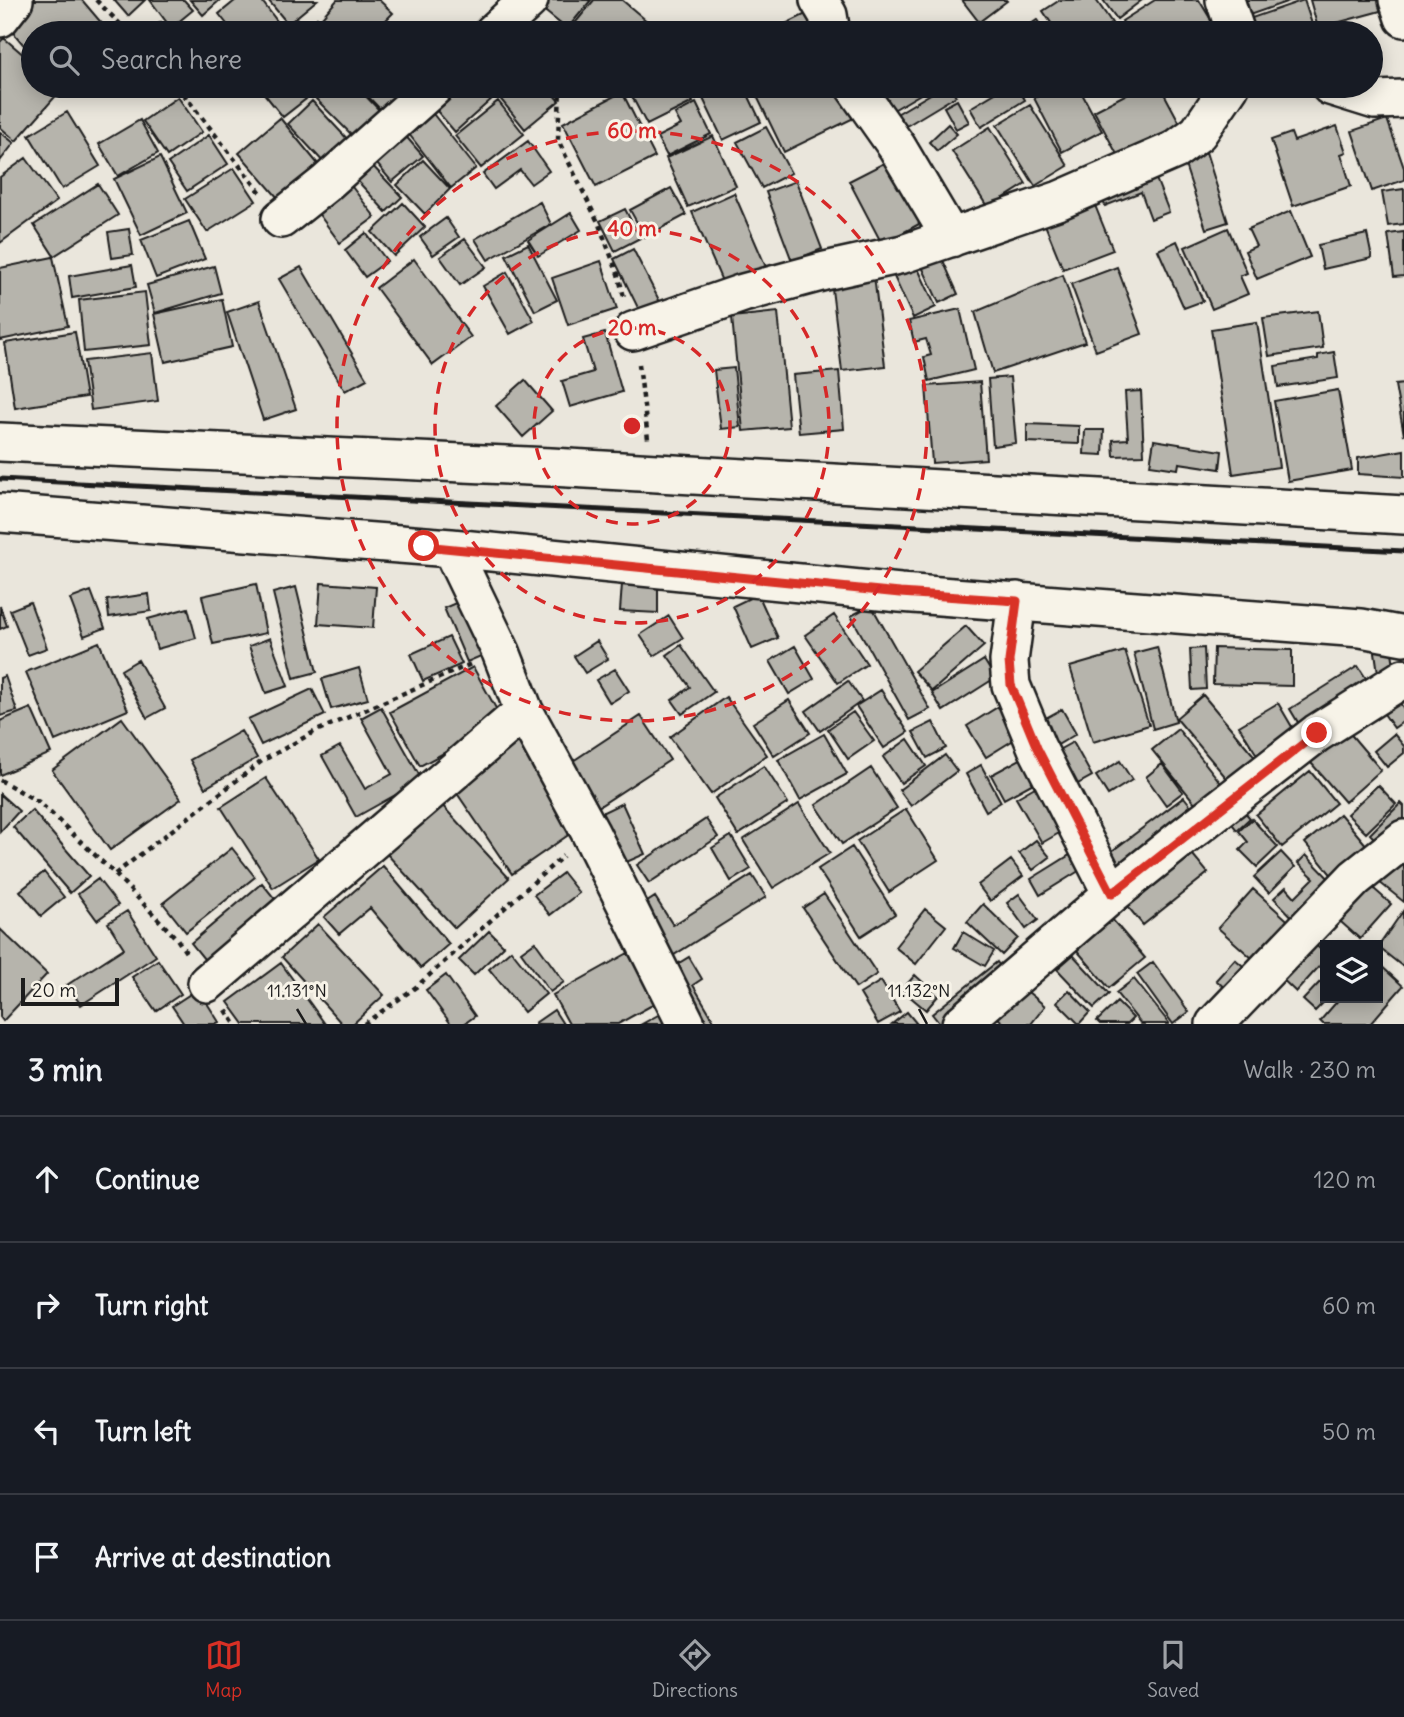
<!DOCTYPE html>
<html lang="en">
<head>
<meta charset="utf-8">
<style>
  body { margin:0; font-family:Delius,sans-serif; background:#242831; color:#f1f3f6 }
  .controls { position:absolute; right:21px; bottom:21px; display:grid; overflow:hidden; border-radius:0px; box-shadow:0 4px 18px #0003 }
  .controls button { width:63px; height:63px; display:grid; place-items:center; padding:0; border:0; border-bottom:2px solid #363941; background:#171b24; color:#f1f3f6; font:35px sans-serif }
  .scale { position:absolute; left:21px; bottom:18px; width:98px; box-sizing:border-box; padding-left:7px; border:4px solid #1c1c1c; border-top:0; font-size:19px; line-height:24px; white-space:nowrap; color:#1c1c1c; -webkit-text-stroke:5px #f7f3e8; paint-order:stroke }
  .stop { position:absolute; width:21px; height:21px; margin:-16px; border:5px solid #d93025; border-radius:50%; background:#fff }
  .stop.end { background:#d93025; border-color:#fff; box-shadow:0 2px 7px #0008 }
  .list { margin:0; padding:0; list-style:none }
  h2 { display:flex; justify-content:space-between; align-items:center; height:91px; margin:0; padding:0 28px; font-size:30px }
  h2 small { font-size:23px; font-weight:400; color:#9ea1a6 }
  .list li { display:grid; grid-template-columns:46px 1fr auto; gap:21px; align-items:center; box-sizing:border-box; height:126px; padding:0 28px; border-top:2px solid #363941 }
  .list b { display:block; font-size:26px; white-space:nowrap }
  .list em { font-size:23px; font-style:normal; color:#9ea1a6 }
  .icon { flex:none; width:38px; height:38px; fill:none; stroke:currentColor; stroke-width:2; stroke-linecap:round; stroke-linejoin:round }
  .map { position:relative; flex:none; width:1404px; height:1024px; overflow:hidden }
  .search { position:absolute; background:#171b24; box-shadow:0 4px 18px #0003; left:21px; right:21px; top:21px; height:77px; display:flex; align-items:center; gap:18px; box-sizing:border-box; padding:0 24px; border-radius:38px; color:#9ea1a6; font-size:26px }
  .sheet { height:595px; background:#171b24 }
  nav { display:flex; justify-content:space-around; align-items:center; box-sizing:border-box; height:98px; border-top:2px solid #363941; background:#171b24; font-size:19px; color:#9ea1a6 }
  nav a { display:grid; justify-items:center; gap:4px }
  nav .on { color:#d93025 }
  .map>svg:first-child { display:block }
</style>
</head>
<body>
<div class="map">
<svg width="1404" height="1024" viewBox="0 0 1404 1024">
  <rect width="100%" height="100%" fill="#eae6dc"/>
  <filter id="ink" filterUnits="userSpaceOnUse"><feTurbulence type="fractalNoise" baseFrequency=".0143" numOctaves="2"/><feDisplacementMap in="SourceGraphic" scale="14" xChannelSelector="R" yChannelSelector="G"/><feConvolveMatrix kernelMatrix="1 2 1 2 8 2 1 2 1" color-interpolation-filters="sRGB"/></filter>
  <g filter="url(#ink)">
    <path fill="#b6b4ac" stroke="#1c1c1c" stroke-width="2" d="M34,0H82L110,33H33V56L6,24Z
      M114,0H145L128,16Z
      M150,0H184L193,10L171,28Z
      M190,0H220L203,15Z
      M236,0H261L286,33H234L219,14Z
      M268,0H317L288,24Z
      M337,0H379L393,13L373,33H339L322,17Z
      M540,0H591L567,29L536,4Z
      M594,0H622L654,27L649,33H567Z
      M962,0H1006L1007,1L979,22Z
      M1060,0H1096L1112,23L1097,33H1058L1043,11Z
      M1103,0H1142L1117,19Z
      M1155,0H1199L1219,33H1129L1122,21Z
      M1231,0H1292L1238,19Z
      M1304,0L1315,33H1244L1240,22Z
      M1310,0H1381L1384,10L1318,28Z
      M812,11L823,33H767Z
      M317,18L334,33H304Z
      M1037,20L1046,33H1018Z
      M161,22L169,33H146Z
      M4,38L33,63V86H58L62,89L16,141L0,127V42Z
      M258,86H295L306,99L283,117Z
      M304,86H323L314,95Z
      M329,86H356L382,113L356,139L316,99Z
      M358,86H408L382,111Z
      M451,86H482L493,98L455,132L431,104Z
      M510,86H546L559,101L525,129L498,96Z
      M634,86H685L693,102L647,125L628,89Z
      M697,86H744L761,122L723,140Z
      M752,86H848L862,114L784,152Z
      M875,86H934L890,112Z
      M944,86H950L956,96L903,128L895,115Z
      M1007,86H1017L1025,100L981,127L970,108Z
      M1057,86H1078L1102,131L1062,152L1034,98Z
      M1142,86H1160L1183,129L1121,162L1094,111Z
      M622,92L655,157L596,187L563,123Z
      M178,97L202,132L167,156L143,121Z
      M957,100L969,122L956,129L944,107Z
      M312,101L351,143L327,166L288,124Z
      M498,101L524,134L481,168L455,136Z
      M696,103L711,134L667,156L657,137L681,125L675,114Z
      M1030,105L1068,166L1035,186L997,125Z
      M430,110L476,168L451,188L405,129Z
      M67,112L100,166L62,189L29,135Z
      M280,118L318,164L278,198L239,153Z
      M1387,119L1404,168V180L1372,191L1352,131Z
      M140,120L158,153L118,176L99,144Z
      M948,124L957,134L937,151L929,142Z
      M1337,126L1346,152L1341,154L1351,186L1293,206L1271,140L1291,133L1294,141Z
      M766,127L791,173L762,188L737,142Z
      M990,127L1026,184L988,208L952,151Z
      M0,132L14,143L0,161Z
      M403,133L423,156L392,182L372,158Z
      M209,135L228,164L187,191L168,163Z
      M713,136L736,186L688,207L666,158Z
      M528,141L549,171L531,184L520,170L494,189L483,174Z
      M1206,152L1228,222L1206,229L1183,159Z
      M160,157L187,213L141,235L114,179Z
      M26,158L57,201L0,243V177Z
      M423,160L450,189L425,214L397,185Z
      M888,161L921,223L882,244L849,181Z
      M369,162L402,197L386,212L354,177Z
      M234,168L256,201L207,232L185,199Z
      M1153,171L1169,212L1151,219L1141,192L1105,206L1099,191Z
      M796,181L822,249L792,261L766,192Z
      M349,183L375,217L340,243L315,209Z
      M98,184L118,215L54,256L34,225Z
      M671,188L686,215L645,237L630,210Z
      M1404,189V224L1388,226L1382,192Z
      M734,193L766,267L724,286L692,212Z
      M1090,193L1113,250L1063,269L1040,212Z
      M540,202L551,224L488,260L475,239Z
      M403,203L425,227L394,256L372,232Z
      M625,209L640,238L615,251L600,221Z
      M1291,211L1310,257L1257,279L1245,251L1256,246L1248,229Z
      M571,213L581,230L538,256L528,240Z
      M446,218L459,237L433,255L420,237Z
      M189,221L205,259L156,278L141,240Z
      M1228,228L1247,273L1240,276L1248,294L1212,309L1185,247Z
      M129,229L133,255L112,258L108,232Z
      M1404,232V276L1394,277L1388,234Z
      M366,233L387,261L365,277L345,250Z
      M1367,234L1372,258L1323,269L1318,245Z
      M465,239L486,267L460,285L440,257Z
      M1177,241L1203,301L1184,308L1158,250Z
      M528,244L557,300L535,311L506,255Z
      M937,247L958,294L939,303L917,256Z
      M633,249L661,304L641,314L614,259Z
      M53,257L68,326L0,340V268Z
      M913,258L936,307L913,318L890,268Z
      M414,259L471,337L433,365L376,288Z
      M601,261L617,309L568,325L552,278Z
      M132,265L136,287L72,298L69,276Z
      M214,266L221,293L155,313L147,285Z
      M301,267L367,379L345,391L279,279Z
      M1117,267L1142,334L1096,351L1071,284Z
      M507,272L534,321L510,334L483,286Z
      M1063,275L1085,342L993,373L975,312Z
      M874,276L885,366L842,371L831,281Z
      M145,292L151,345L84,352L79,300Z
      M222,299L232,347L165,362L154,314Z
      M259,301L296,409L263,420L227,312Z
      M960,309L974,370L929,381L924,357L931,355L926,339L914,342L909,321Z
      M1318,311L1323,348L1269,356L1263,318Z
      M778,312L789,427L743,431L732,317Z
      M1257,322L1279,467L1233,474L1211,329Z
      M75,332L86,397L15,408L5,343Z
      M605,333L622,392L570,407L562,381L593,372L583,339Z
      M1334,352L1338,378L1278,387L1275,366L1318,359V355Z
      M152,353L158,401L91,410L84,361Z
      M734,368L740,427L721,429L714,370Z
      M839,371L844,429L799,433L793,375Z
      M1010,377L1016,443L993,446L988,379Z
      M525,380L552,411L523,437L496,406Z
      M980,382L986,459L932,463L926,386Z
      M1404,384V435L1395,385Z
      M1338,390L1352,470L1288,481L1274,401Z
      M1141,391L1144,455L1114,456L1113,440L1128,439L1125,392Z
      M1027,424L1079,426V444L1027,442Z
      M1085,430H1104L1103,455L1084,454Z
      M1154,440L1222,451L1220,469L1179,463L1178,469L1150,465Z
      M1404,450V477L1358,474V458Z
      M321,583L376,587L373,628L318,624Z
      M256,584L266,633L213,644L202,596Z
      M622,584L658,585V613L620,611Z
      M296,587L317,672L294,678L273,593Z
      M91,591L105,628L84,636L70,599Z
      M149,594L151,611L109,617L107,600Z
      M758,594L778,638L752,649L733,606Z
      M465,599L488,653L467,662L444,608Z
      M30,602L47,648L28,655L10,610Z
      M871,605L930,709L909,720L851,616Z
      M0,606L7,626L0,629Z
      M188,608L196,638L157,649L148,619Z
      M834,615L867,664L838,683L805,635Z
      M669,616L683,638L654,656L640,635Z
      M966,626L984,646L932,691L914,671Z
      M1389,635L1395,670L1378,673L1373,638Z
      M449,637L462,664L423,681L411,654Z
      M270,638L288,686L266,693L249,646Z
      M597,641L608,659L585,673L574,656Z
      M99,642L128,710L55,741L26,672Z
      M681,645L714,692L682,714L672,700L690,687L667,655Z
      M795,646L814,679L789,694L770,661Z
      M1157,647L1176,722L1153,729L1134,653Z
      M1204,648L1206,689L1192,690L1190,649Z
      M1214,648L1292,650V686L1213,684Z
      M1125,651L1149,725L1093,742L1070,667Z
      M138,660L165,708L147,718L121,670Z
      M984,660L995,678L943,711L932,693Z
      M1358,666L1371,686L1302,729L1290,709Z
      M473,667L503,721L420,766L390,712Z
      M359,668L368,699L331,709L322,679Z
      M615,669L629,691L610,703L596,680Z
      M5,676L17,711L0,716V678Z
      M848,681L862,701L820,731L806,711Z
      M312,689L325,715L261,745L248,719Z
      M881,690L908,732L884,748L856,706Z
      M1391,690L1404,709V721L1394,728L1382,711Z
      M1203,695L1256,758L1229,781L1176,718Z
      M726,697L767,755L711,794L670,737Z
      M789,700L810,733L774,756L753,723Z
      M1278,703L1295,732L1257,755L1239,726Z
      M1001,705L1020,736L986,757L967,726Z
      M381,707L422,780L356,817L322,756L340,746L365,789L392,774L361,718Z
      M31,708L51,753L0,775V721Z
      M1062,709L1076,734L1049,750L1035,724Z
      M853,712L874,741L848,759L828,729Z
      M641,716L670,760L592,811L564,767Z
      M122,718L181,799L110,850L52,770Z
      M933,722L946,748L927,758L913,732Z
      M1342,724L1381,770L1345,802L1305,756Z
      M1178,729L1224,787L1199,808L1152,750Z
      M241,731L257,758L205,788L190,760Z
      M824,734L847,774L800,800L778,760Z
      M1394,734L1404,746V753L1387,767L1374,751Z
      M516,738L577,829L512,874L450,783Z
      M908,739L926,766L901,783L883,757Z
      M1073,742L1092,776L1065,791L1046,757Z
      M945,755L957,771L911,806L899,790Z
      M1024,757L1037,781L1004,799L991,775Z
      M1120,761L1132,780L1108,795L1096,776Z
      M1162,764L1183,792L1166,805L1146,777Z
      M981,765L1001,802L986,811L966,774Z
      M764,766L788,803L738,835L715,798Z
      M871,768L897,808L842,844L816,805Z
      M1310,771L1336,803L1282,847L1256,815Z
      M266,778L319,859L273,888L221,807Z
      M1040,784L1066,829L1042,843L1016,798Z
      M1378,785L1396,804L1366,833L1347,814Z
      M0,794L19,811L0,832Z
      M1184,797L1199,816L1119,876L1104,857Z
      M1236,802L1250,818L1237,830L1223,813Z
      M440,803L509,878L455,928L386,853Z
      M622,803L645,854L615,867L591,818Z
      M1401,803L1404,806V823L1381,846L1370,834Z
      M799,804L830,853L773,888L743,840Z
      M906,809L938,860L889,892L857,841Z
      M32,810L89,876L70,893L13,827Z
      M1340,814L1373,853L1338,883L1305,843Z
      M706,819L718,837L649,883L637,865Z
      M1252,819L1278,847L1257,867L1240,850L1248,842L1239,831Z
      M731,836L751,869L731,881L712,848Z
      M1036,840L1050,857L1033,870L1019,853Z
      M1184,844L1208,873L1143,925L1119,896Z
      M852,847L895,914L861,936L818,869Z
      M232,848L255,877L186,932L163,903Z
      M1281,852L1295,867L1269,893L1254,877Z
      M1073,853L1082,869L1040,895L1031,879Z
      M1306,855L1336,886L1299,924L1274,898L1286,887L1295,897L1314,878L1298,863Z
      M1404,858V902L1379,882Z
      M1011,860L1023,876L990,901L978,885Z
      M383,866L449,944L421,968L370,908L339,934L324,917Z
      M44,872L64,897L41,916L20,891Z
      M563,873L579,893L550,915L534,895Z
      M752,875L766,897L666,960L635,910L655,897L673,925Z
      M98,879L118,905L97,920L78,894Z
      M1364,880L1391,904L1360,939L1333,915Z
      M262,883L279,904L208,964L191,943Z
      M1253,889L1295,927L1261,966L1218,928Z
      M824,894L877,974L856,988L803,908Z
      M1019,894L1038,920L1026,929L1007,903Z
      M983,904L1018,938L1002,955L967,922Z
      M925,909L946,926L916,964L895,947Z
      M127,911L156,956L81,1005L67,985L124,948L108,923Z
      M1105,911L1145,958L1109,988L1069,941Z
      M1403,911L1404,962L1402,966L1378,947Z
      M318,924L384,995L353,1024H342L282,957Z
      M0,929L47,974L3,1021L0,1017Z
      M489,931L504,946L474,975L459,960Z
      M963,932L994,951L985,966L954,948Z
      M1309,938L1325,954V960L1296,992L1276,973Z
      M535,942L564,982L550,992L521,952Z
      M511,950L546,994L524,1012L489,969Z
      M628,953L656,1003L618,1024H569L553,995Z
      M1073,955L1109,994L1094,1008L1057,969Z
      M689,957L702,979L693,985L716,1024H690L661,974Z
      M1235,959L1249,971L1230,993L1216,980Z
      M158,960L181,994L156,1011L132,977Z
      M997,962L1009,978L953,1024H940L932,1014Z
      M1153,962L1189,1012L1173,1024L1137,974Z
      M281,963L325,1024H244L228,1002Z
      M1378,963L1403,986L1370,1024H1323L1320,1021L1340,998H1378Z
      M446,975L475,1016L464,1024H451L426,990Z
      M915,975L938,996L926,1010L902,990Z
      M1134,979L1169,1023V1024H1141L1116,993Z
      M881,981L900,1012L878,1024L860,994Z
      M1320,982L1325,987V998H1328L1315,1011L1303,1000Z
      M1017,983L1045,1006L1031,1024H1005L992,1013Z
      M198,989L219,1022L215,1024H184L172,1006Z
      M1069,990L1090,1012L1079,1024L1057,1002Z
      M1117,1002L1133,1018L1127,1024H1100L1097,1021Z
      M554,1010L563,1024H535V1023Z
      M907,1012L917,1024H892Z
      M660,1014L666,1024H642Z"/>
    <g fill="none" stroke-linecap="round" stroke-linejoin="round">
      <defs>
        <path id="minor" d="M819,0L828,15L831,33
          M1225,0L1236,33
          M1398,0L1404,18
          M0,18L14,0
          M493,33L529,0
          M854,86L897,147L951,238
          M1330,86L1375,100L1404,99
          M281,219L325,184L435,86
          M633,331L743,293L825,271L903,254L1060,200L1175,150L1198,133L1230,86
          M0,442L551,467L1404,515
          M0,513L451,548L900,593L1361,628L1404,636
          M451,548L501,652L524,711L590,832L686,1024
          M1017,601L1009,661L1011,685L1037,748L1112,894
          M207,983L524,711
          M961,1024L1112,894L1183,837L1317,733L1404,678
          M1215,1024L1355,878L1404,839"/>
      </defs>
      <use href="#minor" stroke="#1c1c1c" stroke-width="42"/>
      <path stroke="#1c1c1c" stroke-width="4.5" stroke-dasharray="5 5" stroke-linecap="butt" d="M96,0L129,33
        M177,86L261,193
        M557,86L560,89L558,140L598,222L618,274L624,297
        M639,364L648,439
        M0,780L39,802L115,874L177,939L187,954
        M115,874L262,761L314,732L471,664
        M226,1010L235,1024
        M364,1024L416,987L563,856"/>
      <use href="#minor" stroke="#f7f3e8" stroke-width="37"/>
      <path stroke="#1c1c1c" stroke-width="5" d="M0,479L1404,551"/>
    </g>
  </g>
  <g fill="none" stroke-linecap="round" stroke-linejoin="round" filter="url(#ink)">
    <path stroke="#d93025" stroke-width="9" d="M424,546L900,593L1017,601L1009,661L1011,685L1037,748L1112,894L1317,733"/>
  </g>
  <path fill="none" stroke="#1c1c1c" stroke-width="2.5" d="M297,1009L306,1024M919,1009L927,1024"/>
  <g fill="none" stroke="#d62828" stroke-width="3.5" stroke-dasharray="12 9">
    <circle cx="632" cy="426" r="98"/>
    <circle cx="632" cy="426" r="197"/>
    <circle cx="632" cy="426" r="295"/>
  </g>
  <g font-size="18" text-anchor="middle" fill="#1c1c1c" stroke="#f7f3e8" stroke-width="6" stroke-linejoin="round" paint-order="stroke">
    <text x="297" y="997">11.131°N</text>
    <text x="919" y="997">11.132°N</text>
  </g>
  <circle cx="632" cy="426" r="10" fill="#d62828" stroke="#f7f3e8" stroke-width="3.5"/>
  <g font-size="21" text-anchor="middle" font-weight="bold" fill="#d62828" stroke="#f7f3e8" stroke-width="6" stroke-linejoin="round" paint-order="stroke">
    <text x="632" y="138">60 m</text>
    <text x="632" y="236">40 m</text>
    <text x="632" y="335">20 m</text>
  </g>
</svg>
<div class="controls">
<button><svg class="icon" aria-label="layers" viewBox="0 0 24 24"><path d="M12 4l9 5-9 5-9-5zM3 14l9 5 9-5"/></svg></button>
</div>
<div class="scale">20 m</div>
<div class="stop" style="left:424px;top:546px"></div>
<div class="stop end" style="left:1317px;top:733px"></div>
<div class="search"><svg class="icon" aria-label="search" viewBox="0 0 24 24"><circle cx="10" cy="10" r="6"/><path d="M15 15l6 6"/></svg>Search here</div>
</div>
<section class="sheet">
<h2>3 min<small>Walk · 230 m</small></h2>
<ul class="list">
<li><svg class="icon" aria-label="ahead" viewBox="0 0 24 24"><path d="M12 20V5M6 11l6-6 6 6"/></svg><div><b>Continue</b></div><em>120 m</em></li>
<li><svg class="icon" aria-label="right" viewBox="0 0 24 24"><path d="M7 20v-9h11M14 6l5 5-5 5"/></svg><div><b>Turn right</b></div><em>60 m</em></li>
<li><svg class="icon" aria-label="left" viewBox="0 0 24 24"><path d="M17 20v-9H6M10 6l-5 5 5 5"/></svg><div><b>Turn left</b></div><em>50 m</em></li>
<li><svg class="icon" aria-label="arrive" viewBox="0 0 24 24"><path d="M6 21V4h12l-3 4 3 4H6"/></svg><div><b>Arrive at destination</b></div></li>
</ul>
</section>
<nav>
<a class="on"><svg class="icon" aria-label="map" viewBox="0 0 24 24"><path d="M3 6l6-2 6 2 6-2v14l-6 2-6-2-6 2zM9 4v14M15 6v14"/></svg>Map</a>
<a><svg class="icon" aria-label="directions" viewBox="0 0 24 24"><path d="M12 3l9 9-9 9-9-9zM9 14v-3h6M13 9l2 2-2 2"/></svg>Directions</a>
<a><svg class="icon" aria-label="saved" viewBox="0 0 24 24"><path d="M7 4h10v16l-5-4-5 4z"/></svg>Saved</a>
</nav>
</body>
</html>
